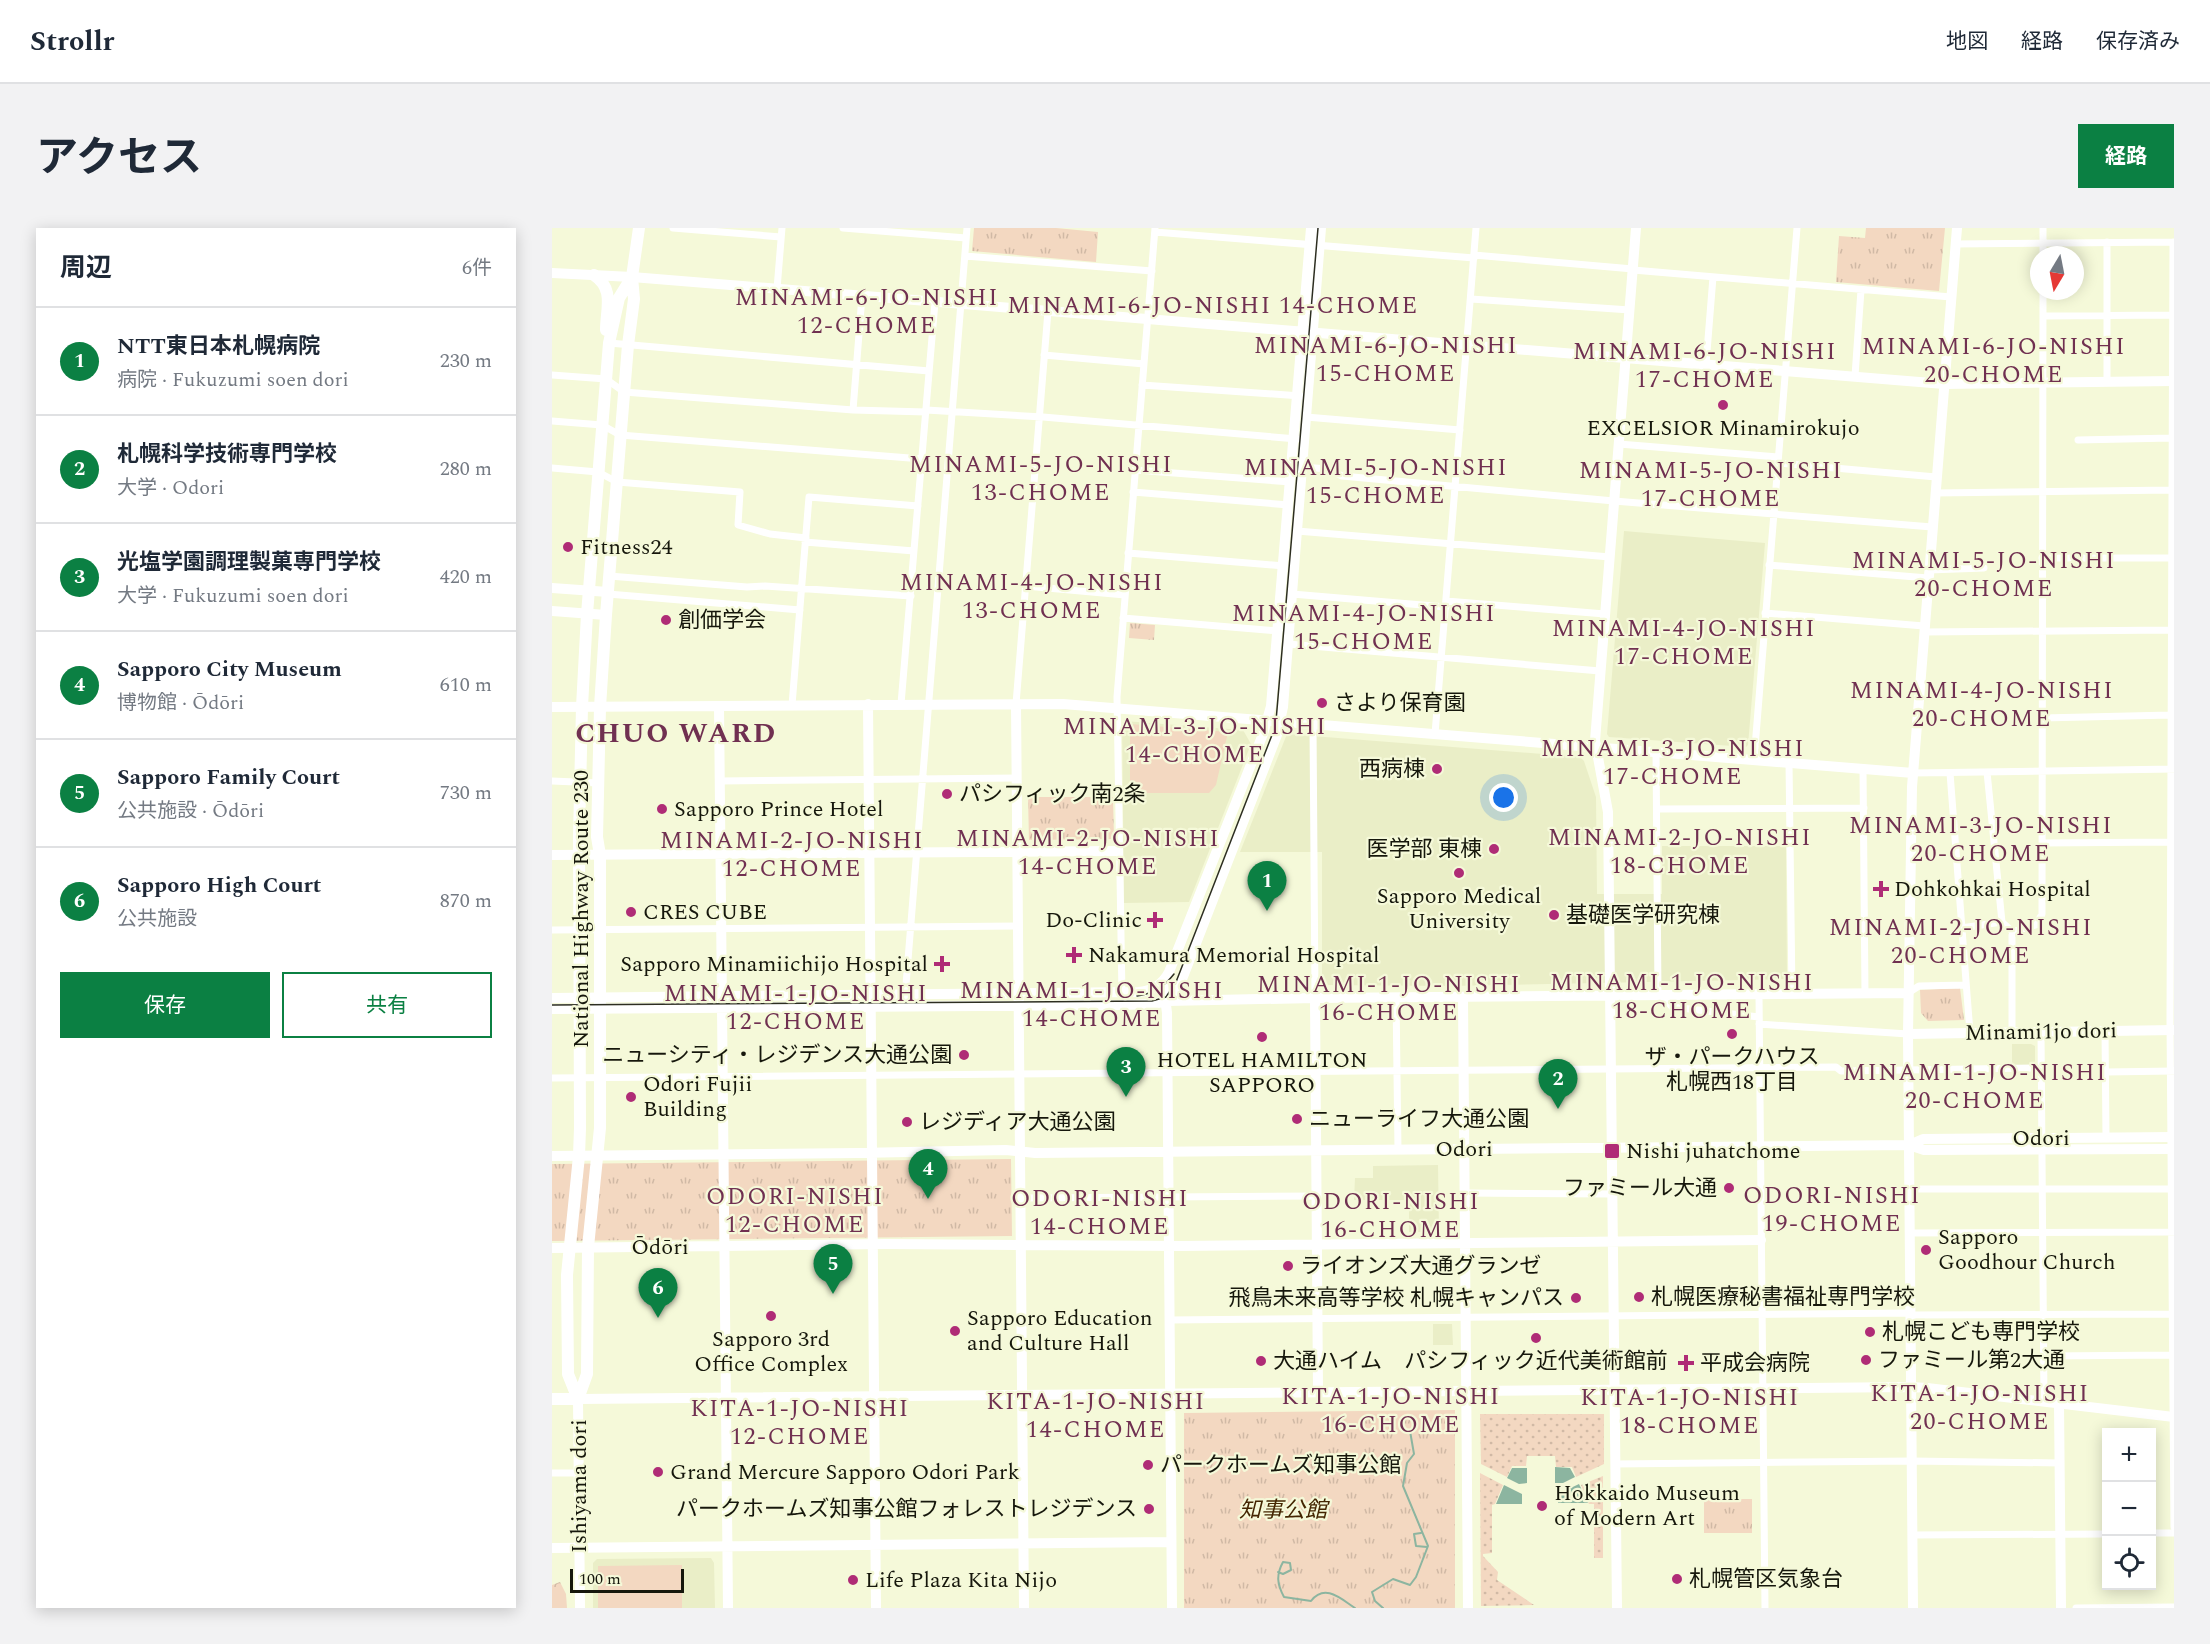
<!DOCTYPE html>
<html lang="ja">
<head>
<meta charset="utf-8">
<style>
  body { margin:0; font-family:Spectral,"Noto Sans JP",serif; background:#f2f2f3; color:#1f2937 }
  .controls { position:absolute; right:18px; bottom:18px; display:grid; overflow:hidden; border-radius:0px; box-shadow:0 3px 15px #0003 }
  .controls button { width:54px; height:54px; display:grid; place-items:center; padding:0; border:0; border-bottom:2px solid #e0e1e3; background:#fff; color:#1f2937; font:30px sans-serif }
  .compass { position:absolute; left:1478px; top:18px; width:54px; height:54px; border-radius:50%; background:#fff; box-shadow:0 3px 15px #0003; rotate:190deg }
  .scale { position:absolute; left:18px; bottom:15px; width:114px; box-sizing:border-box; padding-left:6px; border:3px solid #16170c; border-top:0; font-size:16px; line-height:21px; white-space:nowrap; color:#16170c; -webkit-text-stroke:4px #f5f9d9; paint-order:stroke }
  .you { position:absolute; left:952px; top:570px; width:21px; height:21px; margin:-15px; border:4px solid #fff; border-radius:50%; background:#1a73e8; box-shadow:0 0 0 9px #1a73e833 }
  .badge { display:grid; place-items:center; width:39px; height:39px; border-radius:50%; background:#0b8043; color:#fff; font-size:20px; font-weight:700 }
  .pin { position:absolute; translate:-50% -50px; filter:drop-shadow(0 2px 3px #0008) }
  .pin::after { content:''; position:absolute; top:32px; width:21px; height:18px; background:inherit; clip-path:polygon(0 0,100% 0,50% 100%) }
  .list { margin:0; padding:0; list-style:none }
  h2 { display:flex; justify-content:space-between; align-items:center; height:78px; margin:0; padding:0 24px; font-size:26px }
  h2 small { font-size:20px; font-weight:400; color:#747a83 }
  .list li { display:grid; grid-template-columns:39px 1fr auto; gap:18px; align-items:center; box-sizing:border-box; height:108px; padding:0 24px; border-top:2px solid #e0e1e3 }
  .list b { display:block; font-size:22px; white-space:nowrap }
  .list p { margin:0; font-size:20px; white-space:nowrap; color:#747a83 }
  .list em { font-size:20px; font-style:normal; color:#747a83 }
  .actions { display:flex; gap:12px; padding:18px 24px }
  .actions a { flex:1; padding:14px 0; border:2px solid #0b8043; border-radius:0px; text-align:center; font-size:21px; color:#0b8043 }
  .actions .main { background:#0b8043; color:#fff }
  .icon { flex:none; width:33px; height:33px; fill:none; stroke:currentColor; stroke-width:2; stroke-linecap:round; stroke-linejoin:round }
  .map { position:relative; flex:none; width:1622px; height:1380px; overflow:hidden; border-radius:0px }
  header { display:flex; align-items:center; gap:36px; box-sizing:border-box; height:84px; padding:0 30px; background:#fff; border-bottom:2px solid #e0e1e3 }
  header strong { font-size:28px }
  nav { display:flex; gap:33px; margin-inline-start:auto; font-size:21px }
  .intro { display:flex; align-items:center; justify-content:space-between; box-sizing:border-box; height:144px; padding:0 36px }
  h1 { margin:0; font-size:42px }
  .button { padding:15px 27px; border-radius:0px; background:#0b8043; color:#fff; font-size:21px; font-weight:700 }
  main { display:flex; gap:36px; padding:0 36px }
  aside { flex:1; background:#fff; border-radius:0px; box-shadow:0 3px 15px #0003 }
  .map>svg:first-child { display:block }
</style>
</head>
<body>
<header>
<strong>Strollr</strong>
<nav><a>地図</a><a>経路</a><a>保存済み</a></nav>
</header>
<div class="intro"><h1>アクセス</h1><a class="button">経路</a></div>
<main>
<aside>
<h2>周辺<small>6件</small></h2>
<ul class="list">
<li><span class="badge">1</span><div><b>NTT東日本札幌病院</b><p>病院 · Fukuzumi soen dori</p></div><em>230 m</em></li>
<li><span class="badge">2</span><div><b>札幌科学技術専門学校</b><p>大学 · Odori</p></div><em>280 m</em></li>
<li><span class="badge">3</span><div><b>光塩学園調理製菓専門学校</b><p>大学 · Fukuzumi soen dori</p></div><em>420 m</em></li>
<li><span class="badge">4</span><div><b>Sapporo City Museum</b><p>博物館 · Ōdōri</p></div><em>610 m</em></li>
<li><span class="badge">5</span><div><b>Sapporo Family Court</b><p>公共施設 · Ōdōri</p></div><em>730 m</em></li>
<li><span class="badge">6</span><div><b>Sapporo High Court</b><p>公共施設</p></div><em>870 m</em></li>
</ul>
<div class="actions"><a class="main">保存</a><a>共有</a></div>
</aside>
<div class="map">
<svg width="1622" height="1380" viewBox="0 0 1622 1380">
  <defs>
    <pattern id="grass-dots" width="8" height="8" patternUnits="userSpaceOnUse" patternTransform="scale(1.5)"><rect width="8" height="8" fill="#f3d8c1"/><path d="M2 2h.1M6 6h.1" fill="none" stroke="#d0b9a5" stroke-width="1.8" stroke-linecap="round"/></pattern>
    <pattern id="forest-crowns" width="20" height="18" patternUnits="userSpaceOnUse" patternTransform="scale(1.5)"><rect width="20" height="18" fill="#f3d8c1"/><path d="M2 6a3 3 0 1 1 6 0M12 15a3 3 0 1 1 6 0" fill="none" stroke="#d0b9a5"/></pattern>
    <pattern id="park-tufts" width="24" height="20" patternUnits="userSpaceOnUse" patternTransform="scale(1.5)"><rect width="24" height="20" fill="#f3d8c1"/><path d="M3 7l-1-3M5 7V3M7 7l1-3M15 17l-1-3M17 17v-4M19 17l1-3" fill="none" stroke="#d0b9a5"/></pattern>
  </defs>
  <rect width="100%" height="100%" fill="#f5f9d9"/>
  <path fill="#eaeec7" d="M1072,303L1213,315L1196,517L1194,519L1057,509L1055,506Z
    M572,493L691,502L699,516L637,674L572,675L570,495Z
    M735,506L1028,529L1032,533L1044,569L1045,666H1110V618H1234L1235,751L899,758L774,757L770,752V624H688Z
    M1460,816H1479L1483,818V838L1460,839Z
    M886,937L887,1004H857V972H802L803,950H821V938Z
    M881,1096H900L901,1117H881Z
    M159,1330L162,1335L163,1380H41V1335L45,1331Z"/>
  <path fill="url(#grass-dots)" d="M928,1186H1052V1236L1024,1249L1020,1239H1004L1003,1228H975L974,1238H960L955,1249L929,1236Z
    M928,1245L951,1257L943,1276L940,1277V1325L931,1326V1328L946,1344L945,1352L982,1377L929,1378Z
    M1051,1248V1330H1042V1276H1037L1029,1257Z"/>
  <path fill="url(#forest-crowns)" d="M8,1354L14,1366L15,1380H0V1357Z"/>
  <path fill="url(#park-tufts)" d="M422,0H504L546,4L544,34L420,23Z
    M1314,0H1393L1387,63L1284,54L1287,8L1313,10Z
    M578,395L603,397L602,412L577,410Z
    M476,569H561L562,611L477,612Z
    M1408,760L1412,792L1376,793L1369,785L1368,762Z
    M459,931L460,1008L0,1013V936Z
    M903,1182V1380H632V1185Z
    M1152,1271H1200V1305H1152Z"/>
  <path fill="#f3d8c1" d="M578,496L676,504L664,557L657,565H578Z
    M130,1337V1380H46V1338Z"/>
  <path fill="#8cb5a0" d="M1003,1239L1018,1240L1023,1249L1011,1255H1003Z
    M960,1240H975V1255L967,1256L955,1250Z
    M1027,1256L1036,1275H1006V1266Z
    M952,1257L970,1266V1276H944Z"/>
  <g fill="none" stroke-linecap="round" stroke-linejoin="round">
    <path stroke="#8cb5a0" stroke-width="2" d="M869,1305L862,1306L864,1318L875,1319
      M726,1344L731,1346L739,1342L738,1335L731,1334C724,1347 725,1356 732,1369L759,1373C773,1355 789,1371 803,1380
      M831,1380L823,1373L820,1364L841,1351L858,1357L864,1349L876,1318L851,1258L855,1235L862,1226L858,1203"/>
    <path stroke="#fff" stroke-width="7" d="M121,0L229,9
      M291,0L414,10
      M603,4L922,30
      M1555,14V154
      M1621,14L1618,793L1622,1299
      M1403,16L1622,14
      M922,27L1081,41
      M1491,27V0
      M413,28L600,43
      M1081,42L1399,69
      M225,61L230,0
      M919,71L1078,82
      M1491,88L1620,87
      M57,115L377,143
      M492,127L592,136
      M1154,136L1161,49
      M0,147L54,151L72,164L301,182L374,184
      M1303,148L1309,62
      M590,157L749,168
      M301,182L310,68
      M374,182L491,189L745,211
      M754,189L908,202
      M0,193L50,197L68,207L370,231
      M1526,212L1620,210
      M1067,216L1226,229
      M1226,235L1384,249
      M750,239L776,241L790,248L1062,273L1380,299
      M0,240L46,244L65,254L188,264L186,297L218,306L254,310
      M583,242L739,254
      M581,264L737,277
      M1383,265L1622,262
      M745,303L1058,329
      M253,314L362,323
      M576,325L732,338
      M1490,330H1619
      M1217,337L1376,350
      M1377,342L1432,340
      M57,348L195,359L213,358L359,368
      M473,358L573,367
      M56,366L248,382
      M740,366L894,379
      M894,373L1053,386
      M1213,385L1372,398
      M571,390L727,403
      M1372,404L1621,402
      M736,416L1048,443
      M349,476L383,74
      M464,476L496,83
      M240,477L257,269L366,278
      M1490,490L1619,487
      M761,496L763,770
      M883,506L924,0
      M1104,524L1106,767
      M1202,532L1245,0
      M1237,535L1240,766
      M1311,541L1313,766
      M1435,544L1450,694L1461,704
      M1361,545L1622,541
      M1398,545L1418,805
      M0,553L47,555
      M168,553L465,550
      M1105,581L1312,580
      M1490,615L1619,614
      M1409,700L1450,694
      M0,702L466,698
      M1356,765L1367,758L1414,757
      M570,767L565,469L603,0
      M1207,767L1213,1380
      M1110,768L1120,779L1207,789
      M353,769L415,0
      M844,769L846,921
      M1207,796L1356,806
      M1553,803L1554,910
      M1489,804L1492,1174
      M1460,805V707L1463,703L1484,697L1490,686L1491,63
      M1554,844L1622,843
      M0,850L1284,839L1289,843L1490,840
      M1357,961H1619
      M913,965L1061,966
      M468,970L765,968
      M1357,1005L1622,1004
      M1358,1087L1622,1086
      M618,1092L1358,1085
      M1492,1128L1622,1127
      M1063,1236L1360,1233L1508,1235
      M0,1245H26
      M1600,1305H1622
      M1360,1307L1554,1306
      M1524,1380L1622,1379"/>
    <path stroke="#fff" stroke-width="10" d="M0,45L80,49L1392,156L1622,153
      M0,360L56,364
      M0,383L54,387
      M316,476L324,1380
      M464,476L472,1380
      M167,478L176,1380
      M0,479L511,476L1361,545
      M0,627L566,623
      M611,754L615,785L620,1380
      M911,769L916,1380
      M0,770L586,764C600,763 610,757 617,744L711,506L719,478L759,0
      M763,770L766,1163
      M615,773L629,754L725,507L731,479L769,0
      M0,781L570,777L601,776L615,773L763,770L1356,765
      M1356,806L1622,802
      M1357,917L1372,922L1622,921
      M0,928L306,925L454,922L483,925L1357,917L1371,911L1622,909
      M0,1020L334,1016L630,1018L1209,1012
      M26,1171L28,1380
      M1507,1176L1509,1380
      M0,1320L619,1314
      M1065,1380L1056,584L1043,513L1084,0
      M1361,1380L1356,806L1360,559L1405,0"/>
    <path stroke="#fff" stroke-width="10" d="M26,1171L1359,1159L1375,1160L1622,1189"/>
    <path stroke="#fff" stroke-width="12" d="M42,47C63,61 54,81 54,102
      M0,1171H26
      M26,1171L35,1146L36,1019L48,900V627L45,609L48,479L54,387L76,117L82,71L80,49L87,0
      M26,1171L16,1146L15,1047L27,928L28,900L27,608L30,479L35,386L57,115L67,70L80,49"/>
    <path stroke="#2d2e21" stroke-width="1.5" d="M585,768C601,766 612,759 622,746
      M0,777L600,773L614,769L624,754L720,507L724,493L766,0"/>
  </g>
  <g fill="#af2c76" stroke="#f5f9d9" stroke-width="2">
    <circle cx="1171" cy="177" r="6"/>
    <circle cx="16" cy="319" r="6"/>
    <circle cx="114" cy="392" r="6"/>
    <circle cx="770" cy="475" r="6"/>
    <circle cx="885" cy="541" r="6"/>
    <circle cx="395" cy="566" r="6"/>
    <circle cx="110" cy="581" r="6"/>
    <circle cx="942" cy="621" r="6"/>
    <circle cx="907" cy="645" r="6"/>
    <path d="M1326 652h6v6h6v6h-6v6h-6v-6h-6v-6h6z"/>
    <circle cx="79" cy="684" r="6"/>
    <circle cx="1002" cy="687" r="6"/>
    <path d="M600 683h6v6h6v6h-6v6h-6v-6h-6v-6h6z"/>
    <path d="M519 718h6v6h6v6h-6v6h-6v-6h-6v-6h6z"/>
    <path d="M387 727h6v6h6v6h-6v6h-6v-6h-6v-6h6z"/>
    <circle cx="1180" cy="806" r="6"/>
    <circle cx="710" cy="809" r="6"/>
    <circle cx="412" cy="827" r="6"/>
    <circle cx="79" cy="869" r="6"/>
    <circle cx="745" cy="891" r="6"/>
    <circle cx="355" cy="894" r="6"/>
    <rect x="1052" y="915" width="16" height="16" rx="3"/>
    <circle cx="1177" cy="960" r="6"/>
    <circle cx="1374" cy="1022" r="6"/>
    <circle cx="736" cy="1038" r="6"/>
    <circle cx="1087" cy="1069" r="6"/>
    <circle cx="1024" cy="1070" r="6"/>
    <circle cx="219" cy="1088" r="6"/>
    <circle cx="403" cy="1103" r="6"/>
    <circle cx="1318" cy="1104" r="6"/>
    <circle cx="984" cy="1110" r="6"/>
    <circle cx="1314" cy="1132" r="6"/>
    <circle cx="709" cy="1133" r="6"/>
    <path d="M1131 1126h6v6h6v6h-6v6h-6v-6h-6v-6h6z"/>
    <circle cx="596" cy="1237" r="6"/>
    <circle cx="106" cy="1244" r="6"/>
    <circle cx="990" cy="1278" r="6"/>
    <circle cx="597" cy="1281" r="6"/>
    <circle cx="1125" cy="1351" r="6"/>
    <circle cx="301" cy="1352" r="6"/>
  </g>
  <g text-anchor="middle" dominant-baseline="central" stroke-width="4.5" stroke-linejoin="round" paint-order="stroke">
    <g font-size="22" fill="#16170c" stroke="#f5f9d9" text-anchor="start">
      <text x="1171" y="200" text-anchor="middle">EXCELSIOR Minamirokujo</text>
      <text x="28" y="319">Fitness24</text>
      <text x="126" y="392">創価学会</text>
      <text x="782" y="475">さより保育園</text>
      <text x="873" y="541" text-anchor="end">西病棟</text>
      <text x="407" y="566">パシフィック南2条</text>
      <text x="122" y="581">Sapporo Prince Hotel</text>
      <text x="930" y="621" text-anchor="end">医学部 東棟</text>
      <text x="1342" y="661">Dohkohkai Hospital</text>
      <text x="907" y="668" text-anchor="middle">Sapporo Medical<tspan x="907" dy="25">University</tspan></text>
      <text x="91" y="684">CRES CUBE</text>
      <text x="1014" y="687">基礎医学研究棟</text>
      <text x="590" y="692" text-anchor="end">Do-Clinic</text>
      <text x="536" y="727">Nakamura Memorial Hospital</text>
      <text x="376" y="736" text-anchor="end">Sapporo Minamiichijo Hospital</text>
      <text x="400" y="827" text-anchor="end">ニューシティ・レジデンス大通公園</text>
      <text x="1180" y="829" text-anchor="middle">ザ・パークハウス<tspan x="1180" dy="25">札幌西18丁目</tspan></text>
      <text x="710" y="832" text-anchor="middle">HOTEL HAMILTON<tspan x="710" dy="25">SAPPORO</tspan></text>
      <text x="91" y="856">Odori Fujii<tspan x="91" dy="25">Building</tspan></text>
      <text x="757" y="891">ニューライフ大通公園</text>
      <text x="367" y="894">レジディア大通公園</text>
      <text x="1074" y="923">Nishi juhatchome</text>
      <text x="1165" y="960" text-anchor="end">ファミール大通</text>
      <text x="1386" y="1009">Sapporo<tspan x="1386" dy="25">Goodhour Church</tspan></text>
      <text x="748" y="1038">ライオンズ大通グランゼ</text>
      <text x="1099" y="1069">札幌医療秘書福祉専門学校</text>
      <text x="1012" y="1070" text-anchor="end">飛鳥未来高等学校 札幌キャンパス</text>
      <text x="415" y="1090">Sapporo Education<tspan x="415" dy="25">and Culture Hall</tspan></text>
      <text x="1330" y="1104">札幌こども専門学校</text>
      <text x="219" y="1111" text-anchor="middle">Sapporo 3rd<tspan x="219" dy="25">Office Complex</tspan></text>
      <text x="1326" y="1132">ファミール第2大通</text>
      <text x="721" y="1133">大通ハイム</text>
      <text x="984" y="1133" text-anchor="middle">パシフィック近代美術館前</text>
      <text x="1148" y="1135">平成会病院</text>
      <text x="608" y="1237">パークホームズ知事公館</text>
      <text x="118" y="1244">Grand Mercure Sapporo Odori Park</text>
      <text x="1002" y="1265">Hokkaido Museum<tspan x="1002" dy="25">of Modern Art</tspan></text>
      <text x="585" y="1281" text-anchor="end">パークホームズ知事公館フォレストレジデンス</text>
      <text x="1137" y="1351">札幌管区気象台</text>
      <text x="313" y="1352">Life Plaza Kita Nijo</text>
    </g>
    <g font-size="22" fill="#16170c" stroke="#f5f9d9">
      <text transform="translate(29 681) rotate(-90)">National Highway Route 230</text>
      <text transform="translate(1489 804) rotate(-1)">Minami1jo dori</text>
      <text x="1489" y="910">Odori</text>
      <text x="912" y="921">Odori</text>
      <text x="108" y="1019">Ōdōri</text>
      <text transform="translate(27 1258) rotate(-90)">Ishiyama dori</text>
    </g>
    <g font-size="22" font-style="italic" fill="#442501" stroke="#f5f9d9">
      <text x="731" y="1282">知事公館</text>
    </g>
    <g font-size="24" letter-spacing="1.5" fill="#703051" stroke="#f5f9d9">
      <text x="315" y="70">MINAMI-6-JO-NISHI<tspan x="315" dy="28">12-CHOME</tspan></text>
      <text x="661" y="78">MINAMI-6-JO-NISHI 14-CHOME</text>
      <text x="834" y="118">MINAMI-6-JO-NISHI<tspan x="834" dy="28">15-CHOME</tspan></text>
      <text x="1442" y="119">MINAMI-6-JO-NISHI<tspan x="1442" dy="28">20-CHOME</tspan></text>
      <text x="1153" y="124">MINAMI-6-JO-NISHI<tspan x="1153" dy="28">17-CHOME</tspan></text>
      <text x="489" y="237">MINAMI-5-JO-NISHI<tspan x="489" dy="28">13-CHOME</tspan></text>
      <text x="824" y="240">MINAMI-5-JO-NISHI<tspan x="824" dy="28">15-CHOME</tspan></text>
      <text x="1159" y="243">MINAMI-5-JO-NISHI<tspan x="1159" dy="28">17-CHOME</tspan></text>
      <text x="1432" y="333">MINAMI-5-JO-NISHI<tspan x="1432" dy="28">20-CHOME</tspan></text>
      <text x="480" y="355">MINAMI-4-JO-NISHI<tspan x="480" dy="28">13-CHOME</tspan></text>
      <text x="812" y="386">MINAMI-4-JO-NISHI<tspan x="812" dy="28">15-CHOME</tspan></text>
      <text x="1132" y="401">MINAMI-4-JO-NISHI<tspan x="1132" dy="28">17-CHOME</tspan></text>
      <text x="1430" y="463">MINAMI-4-JO-NISHI<tspan x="1430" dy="28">20-CHOME</tspan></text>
      <text x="643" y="499">MINAMI-3-JO-NISHI<tspan x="643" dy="28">14-CHOME</tspan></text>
      <text x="1121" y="521">MINAMI-3-JO-NISHI<tspan x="1121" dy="28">17-CHOME</tspan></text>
      <text x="1429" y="598">MINAMI-3-JO-NISHI<tspan x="1429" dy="28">20-CHOME</tspan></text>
      <text x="1128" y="610">MINAMI-2-JO-NISHI<tspan x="1128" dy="28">18-CHOME</tspan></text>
      <text x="536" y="611">MINAMI-2-JO-NISHI<tspan x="536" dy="28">14-CHOME</tspan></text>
      <text x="240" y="613">MINAMI-2-JO-NISHI<tspan x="240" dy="28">12-CHOME</tspan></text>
      <text x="1409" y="700">MINAMI-2-JO-NISHI<tspan x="1409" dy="28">20-CHOME</tspan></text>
      <text x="1130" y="755">MINAMI-1-JO-NISHI<tspan x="1130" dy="28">18-CHOME</tspan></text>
      <text x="837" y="757">MINAMI-1-JO-NISHI<tspan x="837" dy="28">16-CHOME</tspan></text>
      <text x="540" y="763">MINAMI-1-JO-NISHI<tspan x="540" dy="28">14-CHOME</tspan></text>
      <text x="244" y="766">MINAMI-1-JO-NISHI<tspan x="244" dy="28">12-CHOME</tspan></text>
      <text x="1423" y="845">MINAMI-1-JO-NISHI<tspan x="1423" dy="28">20-CHOME</tspan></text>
      <text x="1280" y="968">ODORI-NISHI<tspan x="1280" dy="28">19-CHOME</tspan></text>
      <text x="243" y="969">ODORI-NISHI<tspan x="243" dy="28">12-CHOME</tspan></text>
      <text x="548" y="971">ODORI-NISHI<tspan x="548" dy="28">14-CHOME</tspan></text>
      <text x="839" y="974">ODORI-NISHI<tspan x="839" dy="28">16-CHOME</tspan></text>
      <text x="1428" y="1166">KITA-1-JO-NISHI<tspan x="1428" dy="28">20-CHOME</tspan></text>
      <text x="839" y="1169">KITA-1-JO-NISHI<tspan x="839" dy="28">16-CHOME</tspan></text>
      <text x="1138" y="1170">KITA-1-JO-NISHI<tspan x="1138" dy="28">18-CHOME</tspan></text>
      <text x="544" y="1174">KITA-1-JO-NISHI<tspan x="544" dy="28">14-CHOME</tspan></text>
      <text x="248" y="1181">KITA-1-JO-NISHI<tspan x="248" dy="28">12-CHOME</tspan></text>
    </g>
    <g font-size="28" font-weight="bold" letter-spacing="1.5" fill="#703051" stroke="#f5f9d9">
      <text x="124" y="505">CHUO WARD</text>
    </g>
  </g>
</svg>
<div class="controls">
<button>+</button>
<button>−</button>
<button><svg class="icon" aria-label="locate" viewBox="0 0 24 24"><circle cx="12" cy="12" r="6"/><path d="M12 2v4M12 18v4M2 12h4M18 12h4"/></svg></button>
</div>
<svg class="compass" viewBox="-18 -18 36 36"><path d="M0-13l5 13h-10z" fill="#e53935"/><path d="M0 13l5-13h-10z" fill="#747a83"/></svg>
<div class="scale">100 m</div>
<div class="you"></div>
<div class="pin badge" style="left:715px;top:683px">1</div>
<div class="pin badge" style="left:1006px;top:881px">2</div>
<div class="pin badge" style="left:574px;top:869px">3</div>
<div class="pin badge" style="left:376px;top:971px">4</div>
<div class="pin badge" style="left:281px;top:1066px">5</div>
<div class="pin badge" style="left:106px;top:1090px">6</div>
</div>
</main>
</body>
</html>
